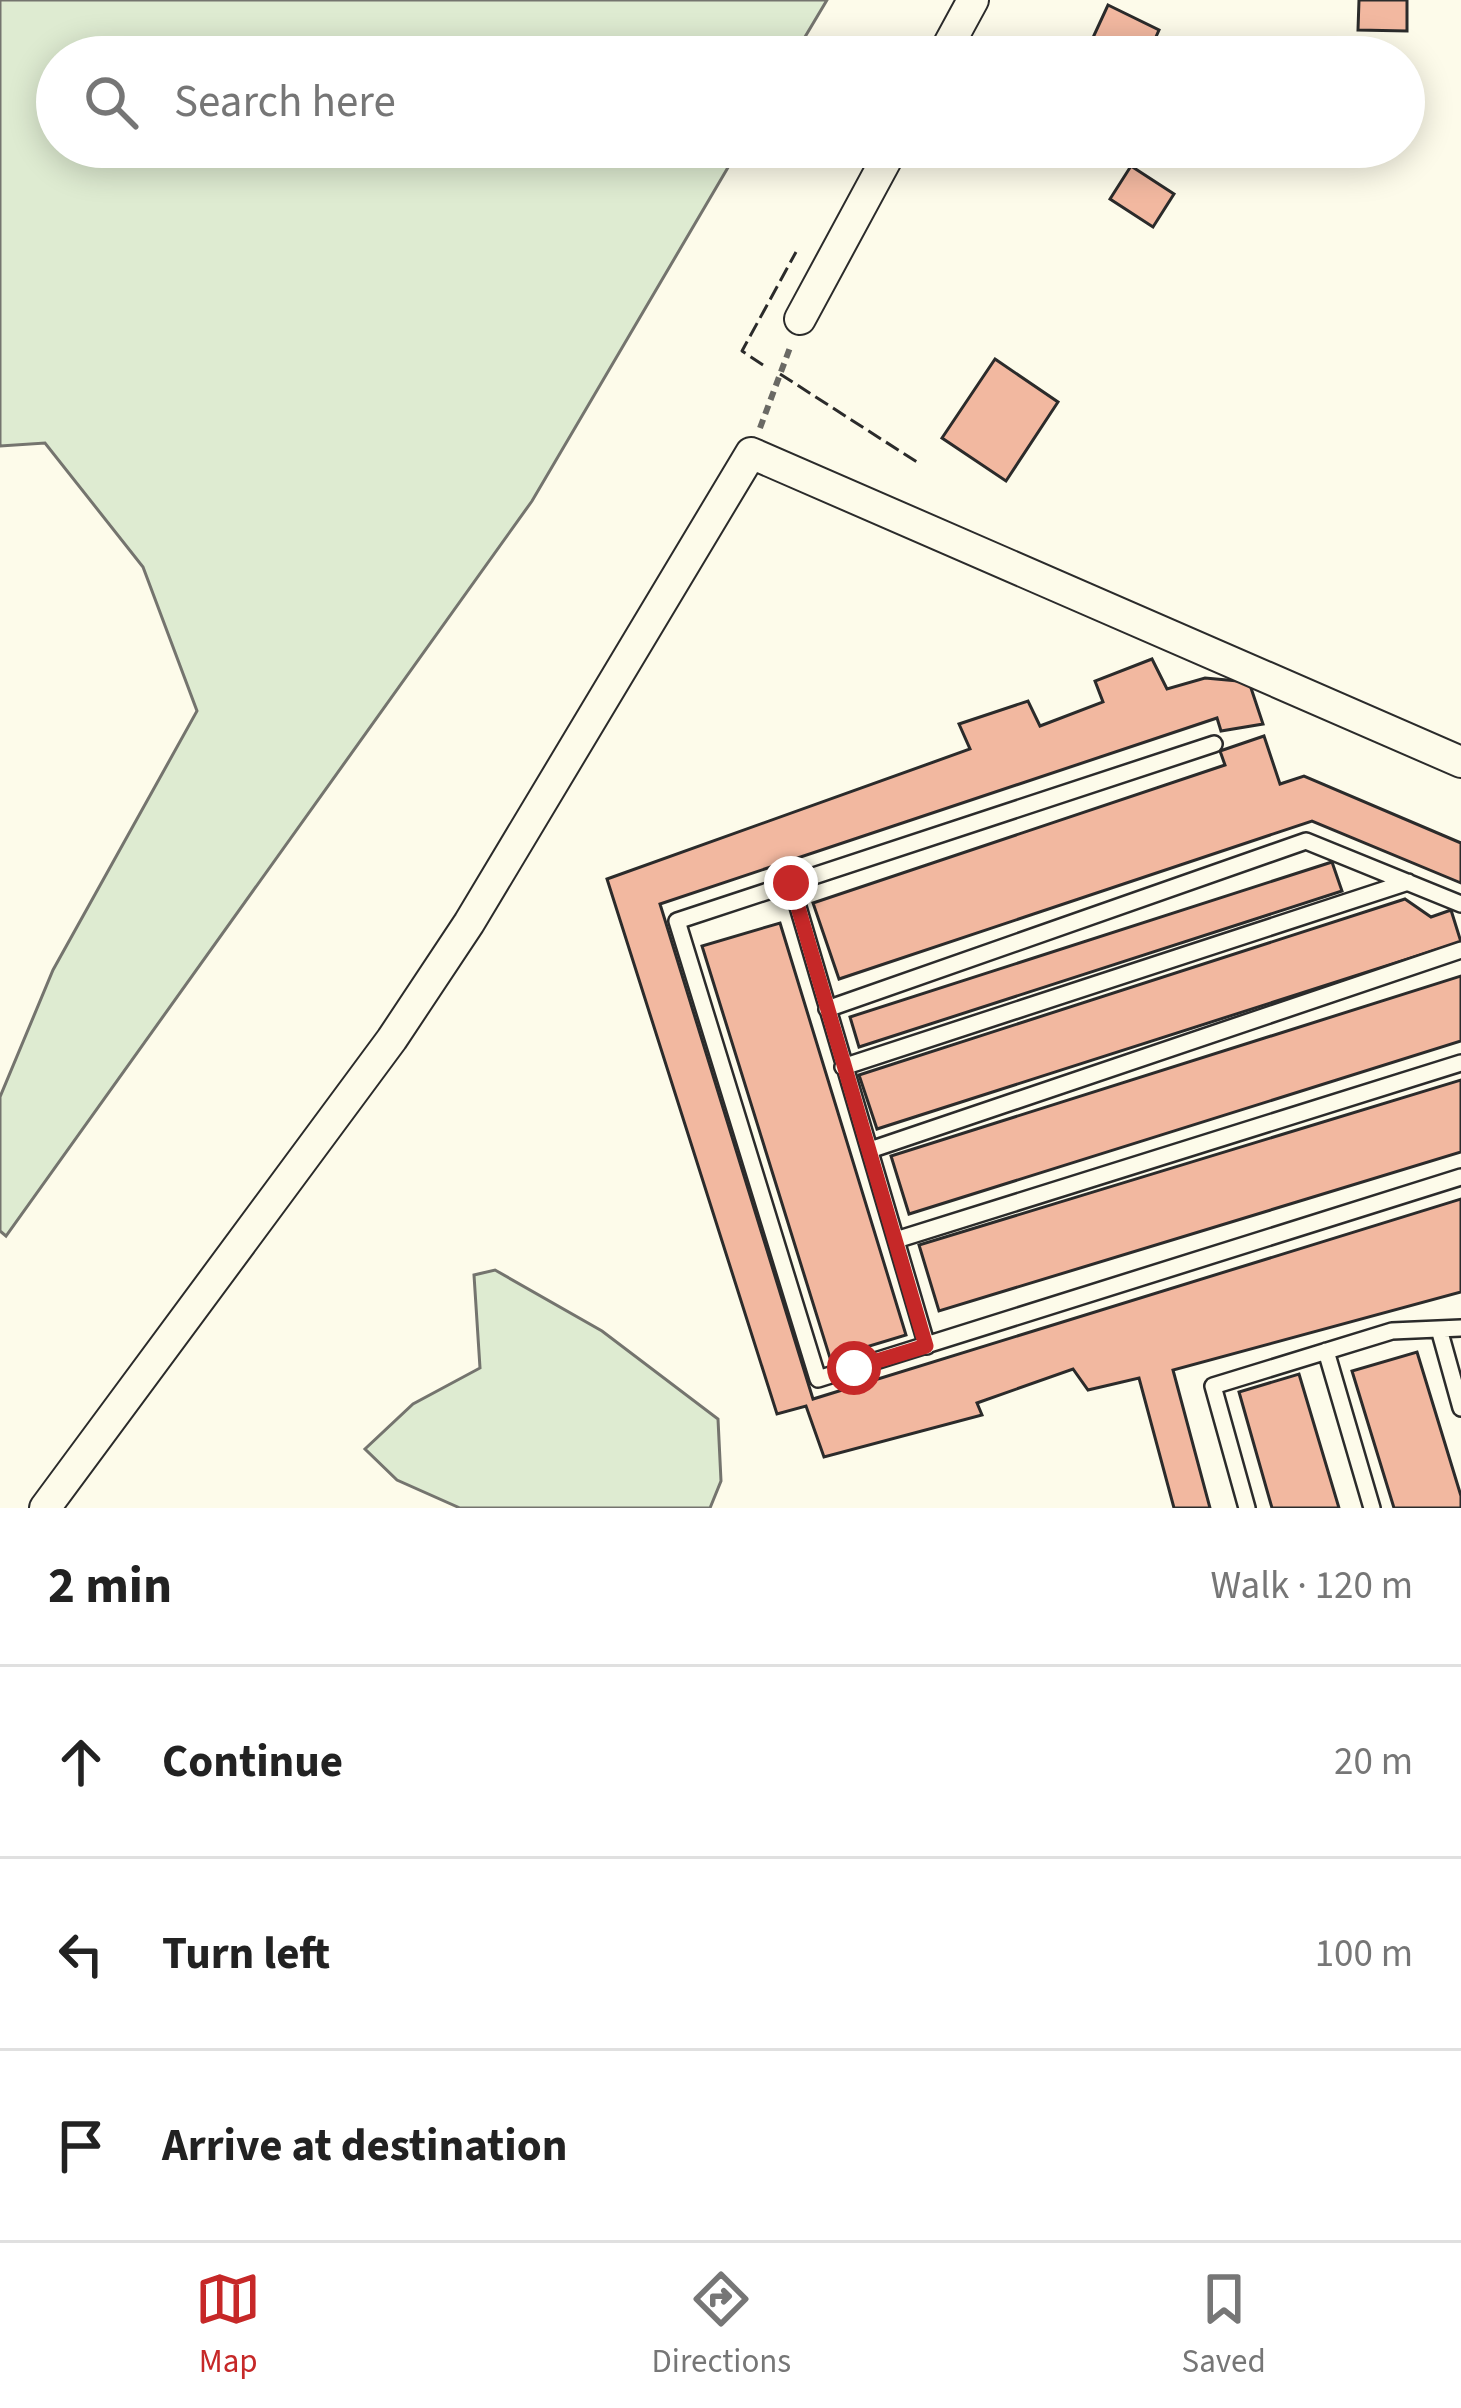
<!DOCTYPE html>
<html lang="en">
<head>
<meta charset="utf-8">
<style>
  body { margin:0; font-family:"Source Sans 3",sans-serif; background:#f2f2f2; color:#222 }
  .stop { position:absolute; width:36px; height:36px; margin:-27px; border:9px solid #c62828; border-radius:50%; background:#fff }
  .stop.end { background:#c62828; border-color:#fff; box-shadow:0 3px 12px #0008 }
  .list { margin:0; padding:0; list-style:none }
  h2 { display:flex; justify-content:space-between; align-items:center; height:156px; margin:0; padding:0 48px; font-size:51px }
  h2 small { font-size:39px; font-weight:400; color:#767676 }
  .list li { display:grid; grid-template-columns:78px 1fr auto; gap:36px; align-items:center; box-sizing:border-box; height:192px; padding:0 48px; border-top:3px solid #e0e0e0 }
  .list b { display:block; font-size:45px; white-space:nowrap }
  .list em { font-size:39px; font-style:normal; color:#767676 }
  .icon { flex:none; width:66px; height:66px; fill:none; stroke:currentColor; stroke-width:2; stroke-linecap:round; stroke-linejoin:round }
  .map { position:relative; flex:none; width:1461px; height:1508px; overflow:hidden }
  .search { position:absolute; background:#fff; box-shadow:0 6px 30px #0003; left:36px; right:36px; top:36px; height:132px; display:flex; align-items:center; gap:30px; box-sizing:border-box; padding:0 42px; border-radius:66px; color:#767676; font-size:45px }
  .sheet { height:732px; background:#fff }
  nav { display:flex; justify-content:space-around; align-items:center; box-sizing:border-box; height:168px; border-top:3px solid #e0e0e0; background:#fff; font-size:33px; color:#767676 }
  nav a { display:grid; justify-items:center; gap:6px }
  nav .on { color:#c62828 }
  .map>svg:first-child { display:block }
</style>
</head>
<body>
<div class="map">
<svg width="1461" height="1508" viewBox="0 0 1461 1508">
  <rect width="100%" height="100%" fill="#fdfbea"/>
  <path fill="#deebd1" stroke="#74746e" stroke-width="3" d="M0,0H827L793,57H57V147H740L532,501L6,1236L0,1231V1097L53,970L197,711L143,567L45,443L0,446Z
    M495,1270L602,1331L718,1419L721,1481L710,1508H460L397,1480L365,1449L413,1404L480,1368L474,1275Z"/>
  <path fill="#f2b8a0" stroke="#2b2b2b" stroke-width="3" d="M1359,0H1407V31L1358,30Z
    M1108,5L1159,30L1147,57H1084Z
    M1131,166L1174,194L1153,227L1110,199Z
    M995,359L1058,402L1006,481L942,438Z
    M1152,659L1167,689L1205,678L1249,682L1263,724L1221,731L1217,718L660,904L813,1399L1461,1199V1292L1173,1370L1210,1508H1174L1139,1378L1088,1390L1073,1369L977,1403L982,1415L824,1457L806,1406L777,1414L607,879L970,749L959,724L1028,701L1040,726L1103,702L1095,681Z
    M1264,736L1280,784L1304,776L1461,843V883L1312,821L839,979L813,903L1225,765L1220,751Z
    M1332,862L1342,891L859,1047L850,1017Z
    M1405,899L1431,917L1451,910L1461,942L877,1129L859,1075Z
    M780,923L906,1335L830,1358L702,946Z
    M1461,976V1041L909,1214L891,1156Z
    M1461,1080V1152L939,1311L919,1245Z
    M1417,1352L1461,1496V1508H1394L1352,1371Z
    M1299,1374L1339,1508H1272L1239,1392Z"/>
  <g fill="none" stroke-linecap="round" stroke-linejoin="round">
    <defs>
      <path id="service" d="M1214,744L677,921L818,1379L1461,1177
        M791,883L927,1346
        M827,1009L1306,841L1461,904
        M843,1067L1408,882
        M870,1150L1461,950
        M896,1240L1461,1063
        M1439,1329L1461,1408
        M1326,1351L1372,1508
        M1247,1508L1213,1386L1392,1331L1461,1328"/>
      <path id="minor" d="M942,57L973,0
        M800,319L893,147
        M45,1508L392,1039L469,923L751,453L1461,762"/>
    </defs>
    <use href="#service" stroke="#2b2b2b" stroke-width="20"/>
    <use href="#minor" stroke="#2b2b2b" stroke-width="34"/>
    <path stroke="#6a6964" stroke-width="6" stroke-dasharray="9 6" stroke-linecap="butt" d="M760,428L791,345"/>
    <use href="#service" stroke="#fdfbea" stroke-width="15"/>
    <use href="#minor" stroke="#fdfbea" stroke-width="30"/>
    <path stroke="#2b2b2b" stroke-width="3" stroke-dasharray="15 6" stroke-linecap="butt" d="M763,365L742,351L796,252
      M780,374L920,464"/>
  </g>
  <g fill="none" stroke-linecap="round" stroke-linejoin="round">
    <path stroke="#c62828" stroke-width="15" d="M791,883L926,1346L854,1368"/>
  </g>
</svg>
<div class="stop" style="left:854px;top:1368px"></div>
<div class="stop end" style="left:791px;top:883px"></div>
<div class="search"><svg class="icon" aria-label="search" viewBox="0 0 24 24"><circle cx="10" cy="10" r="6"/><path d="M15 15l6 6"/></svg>Search here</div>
</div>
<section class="sheet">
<h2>2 min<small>Walk · 120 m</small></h2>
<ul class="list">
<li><svg class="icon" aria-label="ahead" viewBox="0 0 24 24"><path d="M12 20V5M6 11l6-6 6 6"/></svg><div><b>Continue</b></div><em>20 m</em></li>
<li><svg class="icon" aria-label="left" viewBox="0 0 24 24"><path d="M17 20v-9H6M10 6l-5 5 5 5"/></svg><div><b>Turn left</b></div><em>100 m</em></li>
<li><svg class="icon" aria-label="arrive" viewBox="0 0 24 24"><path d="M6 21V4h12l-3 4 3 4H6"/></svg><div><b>Arrive at destination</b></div></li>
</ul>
</section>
<nav>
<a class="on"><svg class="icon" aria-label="map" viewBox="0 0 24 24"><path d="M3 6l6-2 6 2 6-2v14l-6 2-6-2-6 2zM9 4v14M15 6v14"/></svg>Map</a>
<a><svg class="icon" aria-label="directions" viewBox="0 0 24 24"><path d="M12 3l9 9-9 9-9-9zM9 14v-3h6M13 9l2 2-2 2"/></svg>Directions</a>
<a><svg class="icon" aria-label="saved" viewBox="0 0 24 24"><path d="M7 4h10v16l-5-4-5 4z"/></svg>Saved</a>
</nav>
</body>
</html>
